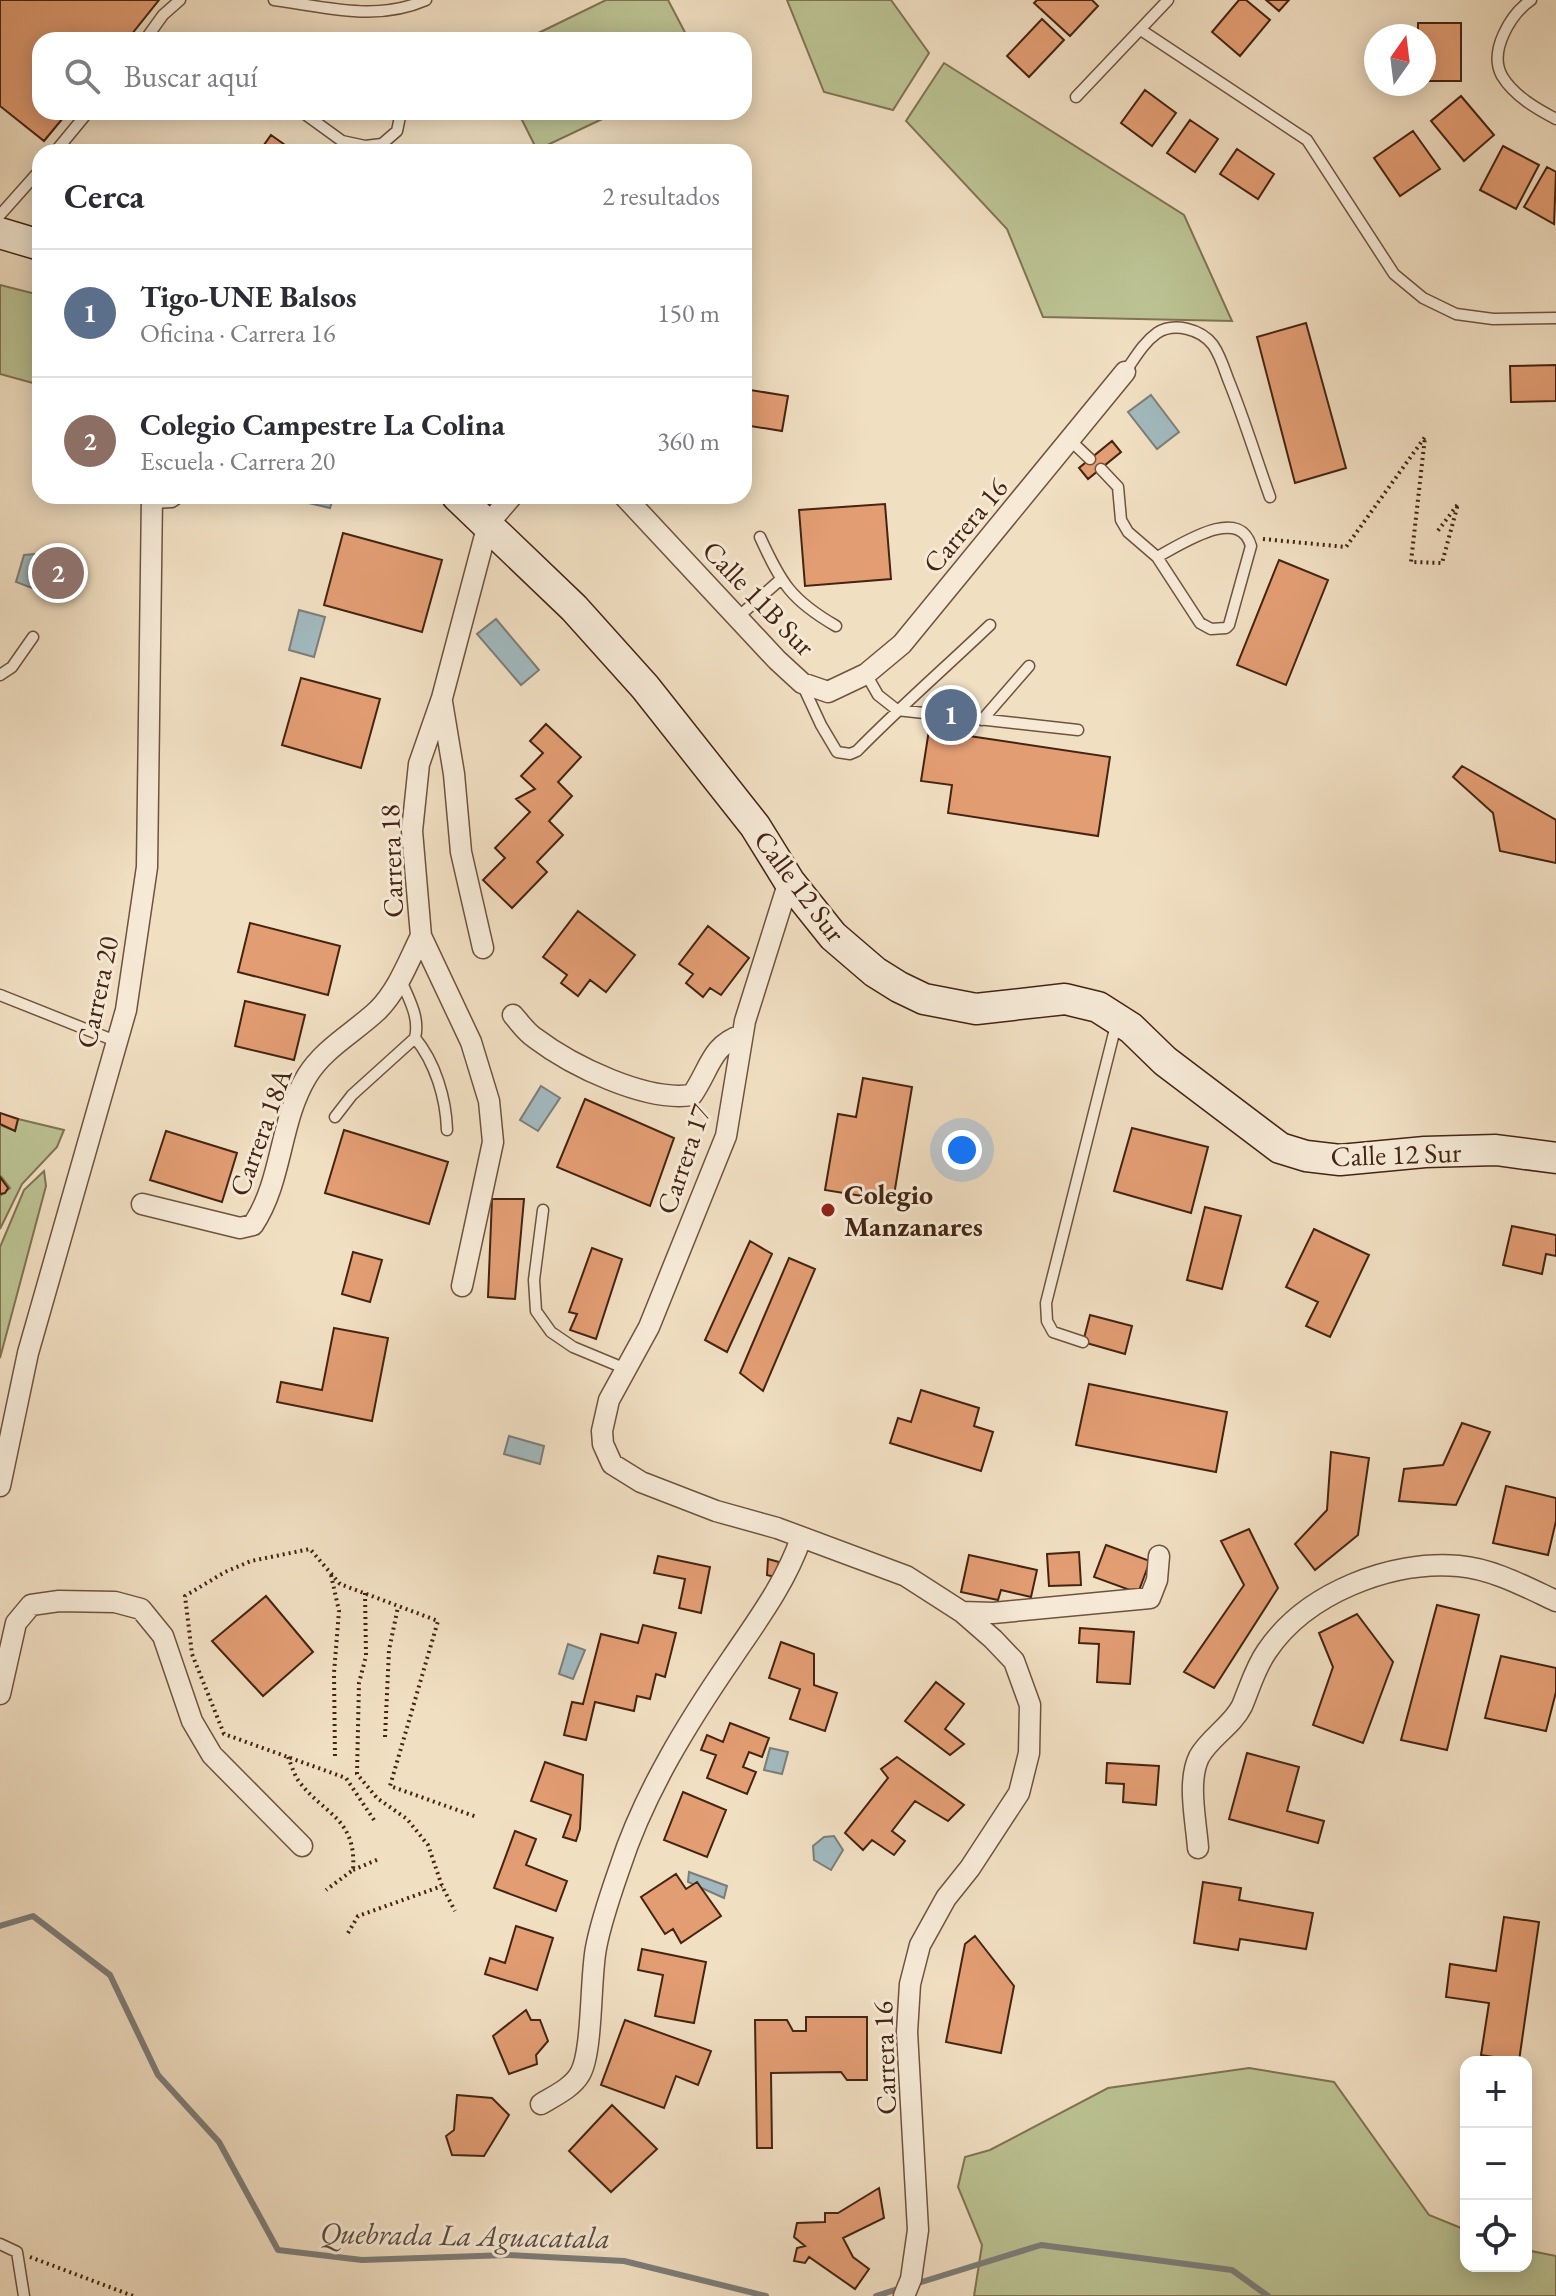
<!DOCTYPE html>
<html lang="es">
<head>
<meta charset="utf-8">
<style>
  body { margin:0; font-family:"EB Garamond",serif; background:#f7f7f7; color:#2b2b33 }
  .controls { position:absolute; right:24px; bottom:24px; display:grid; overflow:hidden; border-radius:16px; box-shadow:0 4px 20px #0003 }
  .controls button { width:72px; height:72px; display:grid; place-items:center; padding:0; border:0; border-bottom:2px solid #e1e1e2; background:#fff; color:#2b2b33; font:40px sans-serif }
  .compass { position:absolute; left:1364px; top:24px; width:72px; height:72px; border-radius:50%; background:#fff; box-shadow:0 4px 20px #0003; rotate:14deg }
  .you { position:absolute; left:962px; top:1150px; width:28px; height:28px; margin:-20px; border:6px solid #fff; border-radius:50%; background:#1a73e8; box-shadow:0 0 0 12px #1a73e833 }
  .badge { display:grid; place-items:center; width:52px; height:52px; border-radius:50%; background:#b45309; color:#fff; font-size:26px; font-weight:700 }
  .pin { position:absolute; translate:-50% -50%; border:4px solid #fff; box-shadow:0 2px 8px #0006 }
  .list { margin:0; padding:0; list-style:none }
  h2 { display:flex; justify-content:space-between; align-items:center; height:104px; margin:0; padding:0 32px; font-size:34px }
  h2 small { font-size:26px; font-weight:400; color:#7c7c81 }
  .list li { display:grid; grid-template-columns:52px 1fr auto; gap:24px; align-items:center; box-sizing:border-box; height:128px; padding:0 32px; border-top:2px solid #e1e1e2 }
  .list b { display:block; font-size:30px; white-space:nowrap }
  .list p { margin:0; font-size:26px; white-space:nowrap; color:#7c7c81 }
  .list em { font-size:26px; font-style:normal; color:#7c7c81 }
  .icon { flex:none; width:44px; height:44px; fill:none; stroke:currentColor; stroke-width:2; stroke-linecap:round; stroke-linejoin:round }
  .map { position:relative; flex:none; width:1556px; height:2296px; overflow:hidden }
  .search { position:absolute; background:#fff; box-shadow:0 4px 20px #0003; left:32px; top:32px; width:720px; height:88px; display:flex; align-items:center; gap:20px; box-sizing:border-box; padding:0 28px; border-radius:24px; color:#7c7c81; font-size:30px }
  .panel { position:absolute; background:#fff; box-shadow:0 4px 20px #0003; left:32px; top:144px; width:720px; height:360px; border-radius:24px }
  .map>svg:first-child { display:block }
</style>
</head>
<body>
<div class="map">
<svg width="1556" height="2296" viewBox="0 0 1556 2296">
  <rect width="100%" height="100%" fill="#f1dfc2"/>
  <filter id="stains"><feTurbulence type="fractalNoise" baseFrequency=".0025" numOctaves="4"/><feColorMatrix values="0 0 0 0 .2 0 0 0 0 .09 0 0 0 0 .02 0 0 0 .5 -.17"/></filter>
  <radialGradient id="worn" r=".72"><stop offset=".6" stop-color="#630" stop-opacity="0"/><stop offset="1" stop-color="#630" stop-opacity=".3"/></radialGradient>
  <path fill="#bbc293" stroke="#807352" stroke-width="2" d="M606,0H668L689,40H524Z
    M787,0H891L929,53L893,110L824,92Z
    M944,63L1184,215L1232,321L1043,317L1007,229L906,121Z
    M518,112H617L537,150Z
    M0,285L40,295V385L0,374Z
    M18,1119L64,1130L57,1147L22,1184L0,1229V1196L10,1188L0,1175V1125L15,1131Z
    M44,1171L46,1186L0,1358V1247L24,1190Z
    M1249,2068L1334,2082L1429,2215L1466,2230V2266H1526V2250L1556,2256V2296H974L982,2245L958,2187L965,2157L990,2150L1108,2088Z"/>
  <path fill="#a1b9be" stroke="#7c7d79" stroke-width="2" d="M1151,395L1179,432L1157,449L1128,412Z
    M301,496H334L330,508L300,501Z
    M35,554L41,563L32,588L16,582L24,555Z
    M299,610L325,617L314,657L289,650Z
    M496,619L539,670L521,685L477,634Z
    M541,1086L560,1098L538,1131L520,1120Z
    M509,1436L544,1446L540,1464L504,1454Z
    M568,1644L585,1650L573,1679L559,1674Z
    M770,1748L788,1752L782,1774L764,1770Z
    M834,1836L843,1850L831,1870L814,1860L813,1846L824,1837Z
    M689,1872L727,1886L724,1898L688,1882Z"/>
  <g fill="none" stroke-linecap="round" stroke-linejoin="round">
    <path stroke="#7c7d79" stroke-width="6" d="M0,1926L33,1916L110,1975L158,2075L219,2142L278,2250L362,2260L508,2255L624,2261L766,2296
      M915,2284L1041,2245L1232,2270L1268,2296
      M876,2296L901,2288"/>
  </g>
  <path fill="#e39d73" stroke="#442412" stroke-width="2" d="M0,0H159L127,40H40V112H68L44,141L0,106Z
    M1037,0H1092L1098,6L1070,36L1034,3Z
    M1239,0H1246L1270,20L1240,56L1212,32Z
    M1266,0H1289L1279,11Z
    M1042,19L1064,40L1029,77L1007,56Z
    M1418,23H1461V81H1424V36H1418Z
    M1145,90L1176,113L1152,146L1121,123Z
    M1461,96L1494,135L1464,161L1431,121Z
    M1190,120L1218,139L1195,172L1167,153Z
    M1413,131L1440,169L1400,196L1374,158Z
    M271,135L295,152H259Z
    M1503,146L1539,165L1516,209L1480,190Z
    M1237,149L1274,174L1258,199L1220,174Z
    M1547,167L1556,172L1554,224L1524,207Z
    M1306,323L1346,468L1295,483L1257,337Z
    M1556,365V401L1511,402L1510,366Z
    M744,389L788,396L782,431L744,425Z
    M1112,441L1121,452L1088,479L1079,468Z
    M663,496H693V501Z
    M885,504L891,579L805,586L799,510Z
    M343,533L442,560L422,632L324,605Z
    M1279,560L1328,580L1286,685L1237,665Z
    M301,678L380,699L361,768L282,745Z
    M546,724L581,757L558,782L572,796L549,821L563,835L537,862L547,872L512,908L483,880L505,858L495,848L530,812L516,799L535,789L521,776L543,753L530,741Z
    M929,730L1110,757L1098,836L948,813L952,785L921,781Z
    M1462,766L1556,820V863L1500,851L1493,813L1453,777Z
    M578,911L635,955L606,992L590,980L578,996L561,983L567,975L543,957Z
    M250,923L340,946L328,995L238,972Z
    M708,926L749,958L721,995L710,988L703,997L686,983L693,974L679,964Z
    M245,1001L305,1015L294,1060L235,1046Z
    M863,1078L912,1087L893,1201L825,1190L838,1114L856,1117Z
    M585,1099L674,1138L650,1206L557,1167Z
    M0,1113L18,1119L15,1131L0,1124Z
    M1132,1128L1208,1147L1191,1213L1114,1191Z
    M344,1130L448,1162L429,1224L325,1193Z
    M166,1131L237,1153L222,1202L150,1180Z
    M0,1177L8,1188L5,1193L0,1194Z
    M492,1199H524L515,1299L488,1297Z
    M1205,1207L1241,1216L1222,1289L1187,1280Z
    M1512,1226L1556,1235V1256L1546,1254L1542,1274L1503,1265Z
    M1314,1229L1369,1255L1330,1337L1306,1326L1318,1302L1286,1287Z
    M750,1241L772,1254L727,1352L705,1340Z
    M592,1248L622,1259L596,1339L570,1330L577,1314L569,1312Z
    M353,1252L382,1260L370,1302L342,1294Z
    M789,1258L815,1269L763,1391L740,1373Z
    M1090,1315L1132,1326L1125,1354L1083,1342Z
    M334,1328L388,1338L372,1421L277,1402L281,1382L322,1390Z
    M1089,1384L1227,1412L1216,1472L1076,1445Z
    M921,1390L979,1408L974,1426L993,1432L981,1471L890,1443L898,1418L911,1422Z
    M1462,1423L1490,1432L1456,1505L1399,1501L1404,1469L1443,1465Z
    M1331,1452L1369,1458L1358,1535L1315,1570L1295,1544L1327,1510Z
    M1506,1486L1556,1498V1521L1548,1555L1493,1543Z
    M1249,1529L1278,1588L1214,1688L1184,1672L1244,1585L1221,1541Z
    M1106,1545L1150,1561L1138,1593L1094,1577Z
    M1079,1552L1081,1585L1049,1586L1047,1554Z
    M969,1555L1037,1570L1031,1597L1001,1590L998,1600L961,1592Z
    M658,1556L710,1567L701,1613L679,1608L685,1579L654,1573Z
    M768,1559L779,1562L775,1577L767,1575Z
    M266,1596L313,1652L263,1696L212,1641Z
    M1437,1605L1479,1615L1447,1750L1401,1740Z
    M1357,1614L1393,1662L1363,1743L1313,1725L1333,1667L1319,1633Z
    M643,1625L676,1633L665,1677L656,1674L650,1699L637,1696L634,1711L595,1702L586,1740L564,1735L572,1702L583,1704L601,1634L638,1643Z
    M1080,1628L1134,1632L1130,1684L1097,1682L1099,1644L1079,1643Z
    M781,1642L814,1654V1685L837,1693L825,1731L790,1719L800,1689L769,1678Z
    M1501,1656L1556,1668V1692L1546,1731L1485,1718Z
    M936,1682L964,1704L945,1729L964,1744L950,1755L905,1721Z
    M730,1723L769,1738L762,1757L749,1752L743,1767L756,1772L747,1794L707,1778L716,1755L701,1750L707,1735L723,1742Z
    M1247,1753L1299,1767L1287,1811L1324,1821L1318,1843L1229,1819Z
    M897,1757L964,1805L948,1821L915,1801L892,1831L905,1841L894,1855L872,1840L863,1850L845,1833L888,1778L881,1769Z
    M545,1762L583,1775L580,1829L576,1841L563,1837L571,1815L531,1801Z
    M1107,1763L1159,1766L1156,1805L1123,1802L1124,1784L1106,1783Z
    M683,1792L726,1810L707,1857L664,1840Z
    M515,1831L536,1839L526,1865L567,1881L556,1911L494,1888Z
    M676,1874L686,1889L697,1882L721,1916L681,1943L673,1929L665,1934L641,1897Z
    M1203,1882L1241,1888L1239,1900L1313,1913L1306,1949L1240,1939L1238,1950L1194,1943Z
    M1504,1917L1539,1922L1519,2061L1481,2055L1489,2003L1446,1997L1450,1964L1496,1971Z
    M516,1926L553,1938L537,1990L485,1974L490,1958L505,1963Z
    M975,1936L1014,1986L1001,2053L946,2042L965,1944Z
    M642,1949L706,1962L694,2023L655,2016L663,1975L638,1970Z
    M526,2010L531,2020H540L548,2041L536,2055L537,2064L509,2074L493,2036Z
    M806,2017H867V2080H847L841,2072L771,2073L772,2148H757L755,2020H787L793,2031H806Z
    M625,2020L711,2051L698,2085L676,2076L664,2108L601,2085Z
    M457,2095L492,2098L509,2115L484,2156L452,2155L446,2136L454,2130Z
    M612,2105L657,2149L611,2192L569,2151Z
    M879,2188L884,2218L843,2238L853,2257L869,2269L855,2289L809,2257L805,2263L794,2261L797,2248L805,2246L794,2237L797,2223L825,2222V2213H838Z"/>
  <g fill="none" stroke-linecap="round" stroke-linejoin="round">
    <defs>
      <path id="lane" d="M274,0C327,7 376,22 426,0
        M1531,0C1511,14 1488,51 1502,76C1514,96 1537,109 1556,119
        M1141,30L1307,140L1394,274L1423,298L1456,314L1493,319L1556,318
        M145,40L163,15L180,0
        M1076,97L1168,0
        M302,112L342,141L365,146L382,144L397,131L401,112
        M55,152L88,112
        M0,215L40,170
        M1125,372C1135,358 1143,343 1157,333C1174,322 1201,329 1213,345C1220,355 1224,368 1228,379C1244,418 1256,458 1270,497
        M1070,440L1090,459
        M1101,469L1118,487L1121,520L1128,532L1157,557L1200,623L1211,629L1226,628L1229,625L1251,546C1239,504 1179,546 1157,557
        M152,503L172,502L181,496
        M760,537C781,583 791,600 836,626
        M738,617L780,580
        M866,674L878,695L897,710L1078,730
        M0,675L12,667L33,637
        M802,684L821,725L837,752L850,754L857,751C900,707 946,667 990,625
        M982,720L1029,666
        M0,995L118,1042
        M415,1038C435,1062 446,1098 447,1130
        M335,1117L352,1095L415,1038C420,1017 409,1000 401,980
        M543,1210L534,1280L536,1311L551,1332L573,1347L626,1369
        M1083,1342L1053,1332L1047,1321L1046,1303L1117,1021
        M0,2244L17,2252L24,2296"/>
      <path id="street" d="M624,496L777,660L802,683L828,692L866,674L902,644L1125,372
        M442,702L454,774L461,852L483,948
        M789,881L745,1021L726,1136L649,1327L609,1400L602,1431L603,1444L612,1464L641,1482L716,1511L777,1528L906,1576L962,1612L993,1639L1014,1661L1030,1705L1029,1753L1019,1793L970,1868L946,1898L920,1945L910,1984L907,2032L918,2230L911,2279L904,2296
        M513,1015C520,1023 526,1032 535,1038C572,1066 646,1102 692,1095C710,1069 711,1045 742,1035
        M142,1204L240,1228L253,1225C283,1180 279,1122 307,1076C324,1048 355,1032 378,1010C398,990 409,960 421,936
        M462,1286L493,1142L489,1101L471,1042L421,936L412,831L419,764L442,698L488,524L512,496
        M0,1486L28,1353L126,1010L147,867L152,496
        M962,1612L993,1613L1150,1598L1157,1580L1159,1556
        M0,1694L16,1623L31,1605L59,1601L115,1602L141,1609L163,1636L192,1721L212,1755L302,1846
        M1198,1848C1196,1820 1187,1782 1199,1757C1209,1738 1232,1726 1242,1706C1250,1687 1255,1668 1267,1651C1306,1593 1391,1560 1459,1566C1493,1569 1526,1587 1556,1601
        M541,2104C554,2096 572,2088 580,2074C593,2052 590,1978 596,1948C601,1921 611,1893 620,1867C644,1793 688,1722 732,1658C757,1621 786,1582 801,1538"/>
      <path id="secondary" d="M0,233L40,245
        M457,496L574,608L645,687L755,826L789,881L833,936L875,972L899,987L924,999L976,1009L1065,999L1098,1007L1131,1028L1165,1061L1280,1148L1306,1156L1340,1160L1425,1152L1496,1150L1556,1158"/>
    </defs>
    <use href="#lane" stroke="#6f533e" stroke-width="13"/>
    <use href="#street" stroke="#6f533e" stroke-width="23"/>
    <use href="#secondary" stroke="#442412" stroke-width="33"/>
    <path stroke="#442412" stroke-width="4" stroke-dasharray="2 4" stroke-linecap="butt" d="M1263,539L1346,547L1425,437L1411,562L1442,563L1458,504L1437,532
      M331,1575L339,1611L334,1673L335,1759
      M365,1593L366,1656L359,1683L357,1774L377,1798L407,1819L428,1845L442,1886L455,1911
      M385,1737L389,1650L398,1607
      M288,1757C291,1764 294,1774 298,1780C322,1814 357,1817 353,1870L326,1890
      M374,1820L346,1778L224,1734L192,1654L185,1596L225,1572L251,1561L310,1549L340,1584L438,1621L390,1786L477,1817
      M353,1870L379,1859
      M348,1933L358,1916L442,1886
      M30,2257L133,2296"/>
    <use href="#lane" stroke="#f6ead7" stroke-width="10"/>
    <use href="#street" stroke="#f6ead7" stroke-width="20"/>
    <use href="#secondary" stroke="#f6ead7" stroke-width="30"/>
  </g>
  <circle fill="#8f2418" stroke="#f6ead7" stroke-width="3" cx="828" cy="1210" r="8"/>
  <g text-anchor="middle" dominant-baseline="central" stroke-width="6" stroke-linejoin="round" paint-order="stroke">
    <g font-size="28" fill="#442412" stroke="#f6ead7">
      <text transform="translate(965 525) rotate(-50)">Carrera 16</text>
      <text transform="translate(759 598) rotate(46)">Calle 11B Sur</text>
      <text transform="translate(391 861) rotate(-92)">Carrera 18</text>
      <text transform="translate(800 886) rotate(53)">Calle 12 Sur</text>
      <text transform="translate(97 992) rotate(-78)">Carrera 20</text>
      <text transform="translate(260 1132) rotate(-70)">Carrera 18A</text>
      <text transform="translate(1396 1154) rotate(-2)">Calle 12 Sur</text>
      <text transform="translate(683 1159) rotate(-71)">Carrera 17</text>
      <text transform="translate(884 2058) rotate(-92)">Carrera 16</text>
    </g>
    <g font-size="28" font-weight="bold" fill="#442412" stroke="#f6ead7" text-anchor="start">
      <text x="844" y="1194">Colegio<tspan x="844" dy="32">Manzanares</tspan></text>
    </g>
    <g font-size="30" font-style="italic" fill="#5b493d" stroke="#f6ead7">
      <text transform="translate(465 2235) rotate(1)">Quebrada La Aguacatala</text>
    </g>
  </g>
  <rect width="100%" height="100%" filter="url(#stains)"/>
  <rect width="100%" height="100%" fill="url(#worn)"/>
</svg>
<div class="controls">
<button>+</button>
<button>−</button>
<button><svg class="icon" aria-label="locate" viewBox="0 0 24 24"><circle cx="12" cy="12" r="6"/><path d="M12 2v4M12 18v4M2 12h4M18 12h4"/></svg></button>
</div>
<svg class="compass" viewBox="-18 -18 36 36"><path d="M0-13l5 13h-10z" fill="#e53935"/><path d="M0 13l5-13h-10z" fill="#7c7c81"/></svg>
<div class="you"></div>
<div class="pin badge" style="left:951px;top:715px;background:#5c6f8a">1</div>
<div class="pin badge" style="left:58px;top:573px;background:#8d6e63">2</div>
<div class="search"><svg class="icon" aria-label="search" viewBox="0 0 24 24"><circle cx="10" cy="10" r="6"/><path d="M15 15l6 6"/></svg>Buscar aquí</div>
<section class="panel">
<h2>Cerca<small>2 resultados</small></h2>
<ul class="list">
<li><span class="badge" style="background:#5c6f8a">1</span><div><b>Tigo-UNE Balsos</b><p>Oficina · Carrera 16</p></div><em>150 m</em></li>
<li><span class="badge" style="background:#8d6e63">2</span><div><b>Colegio Campestre La Colina</b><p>Escuela · Carrera 20</p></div><em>360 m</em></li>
</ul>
</section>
</div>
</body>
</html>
